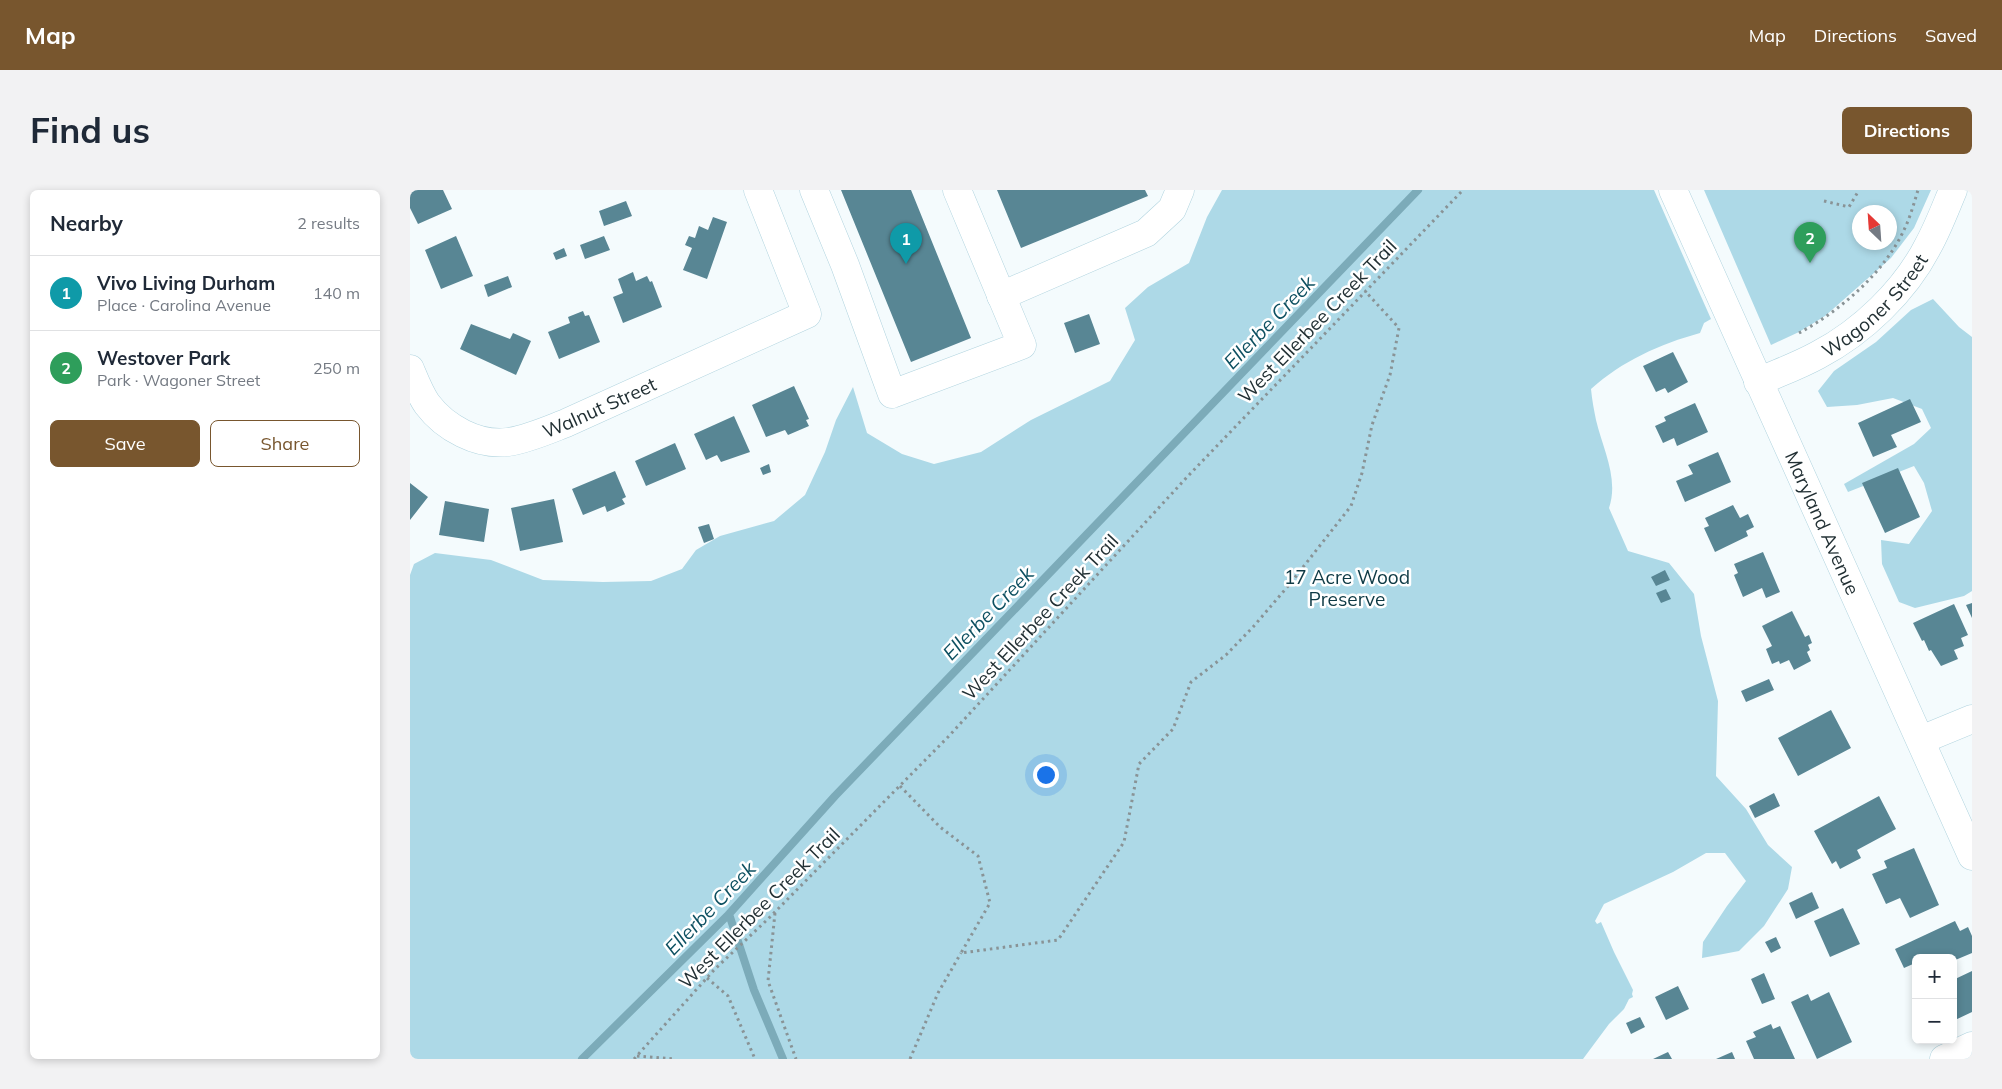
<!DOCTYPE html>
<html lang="en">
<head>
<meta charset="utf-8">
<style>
  body { margin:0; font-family:Mulish,sans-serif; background:#f2f2f3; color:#1f2937 }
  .controls { position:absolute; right:15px; bottom:15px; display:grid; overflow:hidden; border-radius:8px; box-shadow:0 2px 8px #0003 }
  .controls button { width:45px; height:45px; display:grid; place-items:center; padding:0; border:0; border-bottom:1px solid #e0e1e3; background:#fff; color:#1f2937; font:25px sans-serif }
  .compass { position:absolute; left:1442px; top:15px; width:45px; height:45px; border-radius:50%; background:#fff; box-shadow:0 2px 8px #0003; rotate:335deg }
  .you { position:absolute; left:635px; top:584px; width:18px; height:18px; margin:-12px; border:4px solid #fff; border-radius:50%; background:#1a73e8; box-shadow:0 0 0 8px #1a73e833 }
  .badge { display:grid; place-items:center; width:32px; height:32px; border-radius:50%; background:#78562e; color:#fff; font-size:16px; font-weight:700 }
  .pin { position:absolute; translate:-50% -41px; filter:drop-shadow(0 1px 2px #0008) }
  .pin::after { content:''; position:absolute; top:26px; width:18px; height:15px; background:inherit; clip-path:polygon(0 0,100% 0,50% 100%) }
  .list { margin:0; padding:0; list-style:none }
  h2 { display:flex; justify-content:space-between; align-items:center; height:65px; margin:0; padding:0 20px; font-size:21px }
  h2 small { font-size:16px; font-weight:400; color:#747a83 }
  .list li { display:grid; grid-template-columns:32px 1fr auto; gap:15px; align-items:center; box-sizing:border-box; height:75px; padding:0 20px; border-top:1px solid #e0e1e3 }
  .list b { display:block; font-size:19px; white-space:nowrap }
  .list p { margin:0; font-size:16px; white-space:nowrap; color:#747a83 }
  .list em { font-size:16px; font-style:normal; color:#747a83 }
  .actions { display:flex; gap:10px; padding:15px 20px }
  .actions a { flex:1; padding:11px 0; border:1px solid #78562e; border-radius:8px; text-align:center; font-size:18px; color:#78562e }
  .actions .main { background:#78562e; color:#fff }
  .map { position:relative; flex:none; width:1562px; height:869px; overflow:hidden; border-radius:8px }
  header { display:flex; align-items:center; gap:30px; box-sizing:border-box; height:70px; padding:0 25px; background:#78562e; color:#fff }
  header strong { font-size:24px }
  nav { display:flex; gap:28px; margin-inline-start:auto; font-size:18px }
  .intro { display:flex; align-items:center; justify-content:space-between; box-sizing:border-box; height:120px; padding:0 30px }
  h1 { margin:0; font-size:35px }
  .button { padding:12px 22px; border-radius:8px; background:#78562e; color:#fff; font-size:18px; font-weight:700 }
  main { display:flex; gap:30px; padding:0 30px }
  aside { flex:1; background:#fff; border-radius:8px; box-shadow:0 2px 8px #0003 }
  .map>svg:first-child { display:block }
</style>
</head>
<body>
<header>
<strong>Map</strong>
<nav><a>Map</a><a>Directions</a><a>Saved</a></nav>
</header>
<div class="intro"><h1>Find us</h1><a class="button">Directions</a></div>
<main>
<aside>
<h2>Nearby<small>2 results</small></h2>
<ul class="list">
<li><span class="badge" style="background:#0f9aa8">1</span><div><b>Vivo Living Durham</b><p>Place · Carolina Avenue</p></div><em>140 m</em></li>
<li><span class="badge" style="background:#2e9e5b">2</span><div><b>Westover Park</b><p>Park · Wagoner Street</p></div><em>250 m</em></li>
</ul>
<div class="actions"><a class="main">Save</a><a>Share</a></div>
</aside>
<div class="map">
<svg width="1562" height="869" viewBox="0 0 1562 869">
  <rect width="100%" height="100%" fill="#f4fbfd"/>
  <path fill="#add9e7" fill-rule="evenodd" d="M812,0H1244L1301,129L1294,133L1290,143C1250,154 1212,171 1181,199C1182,210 1184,220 1186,230C1193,259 1209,289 1199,318L1218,361L1259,373L1284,404L1291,446L1308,511L1306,586L1336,619L1358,655L1382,677L1378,699L1354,736L1329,761L1292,768L1293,752L1317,716L1336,691L1315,663H1296L1263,682L1194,714L1185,731L1187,734L1191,732L1204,762L1223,800L1222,804L1223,807L1219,809L1214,819L1199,834L1173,869H0V385L4,374L25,363L81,370L133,390L193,392L241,391L272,379L286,360L310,346L364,331L395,305L415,262L426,230L443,197L457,243L492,264L524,274L571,262L621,230L700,191L725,150L715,118L738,97L779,73L797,27Z
    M1294,0H1521L1504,38L1481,68L1415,126L1389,142L1361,155ZM1450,22H1480V52H1450Z
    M1523,109L1549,137L1562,147V401L1554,406L1505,418L1489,412L1472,374L1471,350L1499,354L1522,321L1514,293L1504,276L1438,302L1434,294L1504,254L1521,238L1512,219L1483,208L1447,215L1417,217L1408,201L1424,181L1466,152L1501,120Z"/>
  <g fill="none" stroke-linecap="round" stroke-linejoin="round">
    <path stroke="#7cabb9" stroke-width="8" d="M319,724L344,800L373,869
      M172,869L319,724L425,606L1008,0"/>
  </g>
  <path fill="#588694" d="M0,0H33L42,19L8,34L0,18Z
    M431,0H501L561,148L501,172Z
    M587,0H735L738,6L611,58Z
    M216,11L222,26L194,36L189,21Z
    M303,27L317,32L297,89L273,80L282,58L275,55L279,46L285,48L289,36L298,40Z
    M46,46L63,86L31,99L15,60Z
    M194,46L200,60L175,69L170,55Z
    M154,58L157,66L146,70L143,63Z
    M223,82L226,91L237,86L240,92L242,91L252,117L213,133L203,107L213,103L208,89Z
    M98,86L102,97L78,107L74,95Z
    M173,121L175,126L179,125L190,152L149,169L138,142L160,133L158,127Z
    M679,124L690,154L665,163L654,133Z
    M61,134L100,149L103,143L121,151L106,185L50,159Z
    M1263,162L1278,192L1258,203L1255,198L1246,202L1233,176Z
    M384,196L399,229L396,230L399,236L378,245L375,240L356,247L342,215Z
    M1500,209L1511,232L1481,245L1487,257L1463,267L1448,233Z
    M1285,213L1298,242L1267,256L1264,248L1253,253L1245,236L1256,231L1254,227Z
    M324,226L340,262L311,272L307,265L296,270L284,244Z
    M265,253L276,279L236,296L225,271Z
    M1308,262L1321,292L1275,312L1266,291L1283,284L1278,275Z
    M359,274L361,282L353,285L350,278Z
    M1488,278L1510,327L1475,343L1452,293Z
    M205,281L216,307L212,309L215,314L197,322L195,316L173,325L162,299Z
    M0,293L18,307L0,330Z
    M144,309L153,352L110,361L101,318Z
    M35,311L79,319L74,352L29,345Z
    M1323,315L1330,328L1338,324L1344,337L1336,341L1338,346L1305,362L1294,338L1299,336L1295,328Z
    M299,334L304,349L294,353L288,337Z
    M1353,362L1370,402L1356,408L1352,398L1333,407L1324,385L1328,383L1324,374Z
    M1255,380L1260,390L1246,396L1241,387Z
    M1256,399L1261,409L1251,413L1246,403Z
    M1562,413V428L1556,415Z
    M1544,414L1558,445L1551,448L1554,456L1544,460L1548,469L1531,476L1521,460L1519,461L1514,450L1512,451L1503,433Z
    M1382,421L1395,447L1399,445L1402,453L1398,455L1400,460L1397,462L1401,471L1384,480L1379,470L1370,474L1369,471L1362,474L1356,459L1362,456L1352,436Z
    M1359,489L1364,500L1336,512L1331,501Z
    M1421,520L1441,558L1388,586L1368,548Z
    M1364,603L1370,616L1345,628L1339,616Z
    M1469,606L1486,639L1447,660L1451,668L1430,679L1426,671L1422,674L1404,641Z
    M1504,658L1529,715L1500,728L1490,708L1476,714L1462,684L1477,678L1474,671Z
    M1402,702L1409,718L1386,729L1379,713Z
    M1433,718L1450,754L1420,767L1404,731Z
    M1545,731L1550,741L1558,737L1562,746V763L1543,771V768H1506V780L1503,774L1494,778L1485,759Z
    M1366,747L1371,758L1361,763L1355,752Z
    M1562,781V822L1543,831V790Z
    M1354,783L1365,809L1352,814L1341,789Z
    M1268,796L1279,819L1256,830L1245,807Z
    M1419,802L1442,852L1407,869L1381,812L1398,804L1401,811Z
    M1230,827L1235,837L1221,844L1216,833Z
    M1361,834L1363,839L1370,836L1385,869H1344L1336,851L1346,847L1343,842Z
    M1258,862L1262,869H1243Z
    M1322,862L1325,869H1306Z"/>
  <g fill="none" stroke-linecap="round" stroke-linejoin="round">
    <defs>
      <g id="minor">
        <path d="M404,0L435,75L482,204L612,155L547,0"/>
        <path id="s1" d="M1263,0L1562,666"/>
        <path d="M591,106L736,43L762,19L770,0"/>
        <path id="s2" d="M0,179C5,191 10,204 17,214C35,238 68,256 98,252C118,249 138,240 156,233L397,124L348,0"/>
        <path id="s3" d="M1348,192C1368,183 1388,176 1408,165C1452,142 1495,101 1518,56C1528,38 1535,19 1543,0"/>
        <path d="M1511,550L1562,529"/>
        <path d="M1534,869L1562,856"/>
      </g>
    </defs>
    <use href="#minor" stroke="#b1d4df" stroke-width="29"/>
    <path stroke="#899396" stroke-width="3" stroke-dasharray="2.5 4" stroke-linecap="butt" d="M1414,11L1439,17L1449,0
      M1389,143C1430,121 1474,83 1494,40C1500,28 1504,13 1508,0
      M490,596L530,637L568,666L580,713L551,763L648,750L714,652L729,574L763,539L781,492L816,465L843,437L879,395L941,316L952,283L962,235L980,185L989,138L955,101
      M365,723L358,791L386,869
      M297,788L318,806L345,869
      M227,866L265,869
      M224,869L304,780L358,729L538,547L778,286L1053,0
      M500,869L528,803L551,763"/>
    <use href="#minor" stroke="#fff" stroke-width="28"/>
  </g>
  <g text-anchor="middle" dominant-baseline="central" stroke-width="5" stroke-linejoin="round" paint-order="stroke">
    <g font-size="19" fill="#223034" stroke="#fff">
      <text stroke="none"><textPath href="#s3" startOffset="142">Wagoner Street</textPath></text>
      <text transform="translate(907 131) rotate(-46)">West Ellerbee Creek Trail</text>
      <text stroke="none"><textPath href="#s2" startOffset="230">Walnut Street</textPath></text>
      <text stroke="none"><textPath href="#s1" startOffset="365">Maryland Avenue</textPath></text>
      <text transform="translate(630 427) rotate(-47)">West Ellerbee Creek Trail</text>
      <text transform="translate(349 718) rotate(-45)">West Ellerbee Creek Trail</text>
    </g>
    <g font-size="19" fill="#0e3a45" stroke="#fff">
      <text x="937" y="387">17 Acre Wood<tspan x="937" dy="22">Preserve</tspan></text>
    </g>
    <g font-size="20" font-style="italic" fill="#0d5061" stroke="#fff">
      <text transform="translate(859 132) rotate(-46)">Ellerbe Creek</text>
      <text transform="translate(578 423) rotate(-46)">Ellerbe Creek</text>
      <text transform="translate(300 718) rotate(-46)">Ellerbe Creek</text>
    </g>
  </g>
</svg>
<div class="controls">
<button>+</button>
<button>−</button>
</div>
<svg class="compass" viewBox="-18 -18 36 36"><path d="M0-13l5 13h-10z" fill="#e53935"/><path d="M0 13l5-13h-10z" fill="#747a83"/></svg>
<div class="you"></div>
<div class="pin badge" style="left:496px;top:74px;background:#0f9aa8">1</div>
<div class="pin badge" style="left:1400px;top:73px;background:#2e9e5b">2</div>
</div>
</main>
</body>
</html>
